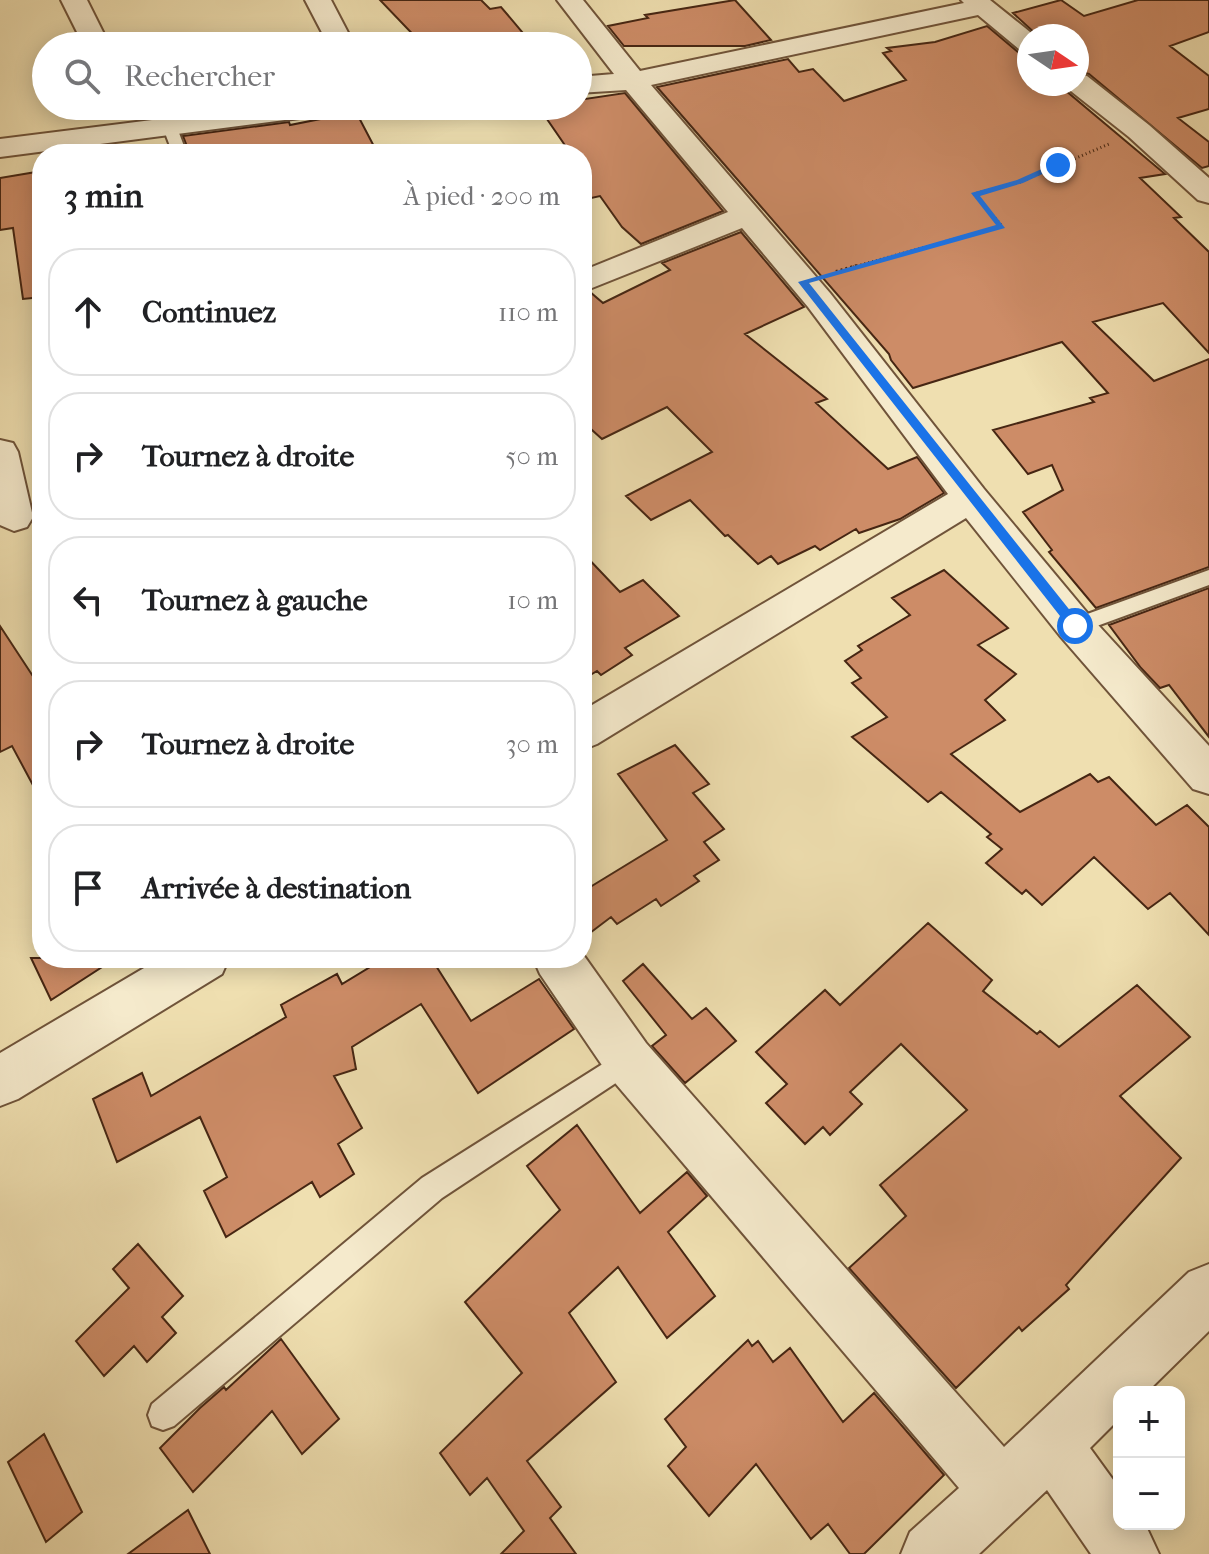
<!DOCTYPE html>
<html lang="fr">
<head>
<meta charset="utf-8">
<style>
  body { margin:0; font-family:"IM FELL French Canon",serif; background:#f6f6f6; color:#202124 }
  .controls { position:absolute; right:24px; bottom:24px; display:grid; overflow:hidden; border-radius:16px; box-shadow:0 4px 20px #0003 }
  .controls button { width:72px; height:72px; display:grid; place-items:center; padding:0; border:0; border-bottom:2px solid #e0e0e0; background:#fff; color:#202124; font:40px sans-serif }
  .compass { position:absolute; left:1017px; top:24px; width:72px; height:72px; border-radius:50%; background:#fff; box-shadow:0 4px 20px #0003; rotate:103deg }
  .stop { position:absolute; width:24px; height:24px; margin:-18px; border:6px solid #1a73e8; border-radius:50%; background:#fff }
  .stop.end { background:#1a73e8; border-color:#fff; box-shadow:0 2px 8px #0008 }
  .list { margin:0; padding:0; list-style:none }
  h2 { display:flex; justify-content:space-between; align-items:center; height:104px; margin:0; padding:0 32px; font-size:34px }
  h2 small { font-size:26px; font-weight:400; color:#757577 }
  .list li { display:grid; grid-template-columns:52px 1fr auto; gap:24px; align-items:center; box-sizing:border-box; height:128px; margin:0 16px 16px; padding:0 16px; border:2px solid #e0e0e0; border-radius:32px }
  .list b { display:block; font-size:30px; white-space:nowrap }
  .list em { font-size:26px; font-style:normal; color:#757577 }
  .icon { flex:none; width:44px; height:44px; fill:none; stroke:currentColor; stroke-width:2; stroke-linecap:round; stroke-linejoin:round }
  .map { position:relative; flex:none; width:1209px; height:1554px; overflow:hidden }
  .search { position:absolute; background:#fff; box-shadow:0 4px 20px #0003; left:32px; top:32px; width:560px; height:88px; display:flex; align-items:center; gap:20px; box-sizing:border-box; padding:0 28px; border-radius:44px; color:#757577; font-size:30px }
  .panel { position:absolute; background:#fff; box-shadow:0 4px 20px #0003; left:32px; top:144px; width:560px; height:824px; border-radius:32px }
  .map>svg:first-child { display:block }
</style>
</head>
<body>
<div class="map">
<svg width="1209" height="1554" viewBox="0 0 1209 1554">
  <rect width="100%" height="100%" fill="#efdfb0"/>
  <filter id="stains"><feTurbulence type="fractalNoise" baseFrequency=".0025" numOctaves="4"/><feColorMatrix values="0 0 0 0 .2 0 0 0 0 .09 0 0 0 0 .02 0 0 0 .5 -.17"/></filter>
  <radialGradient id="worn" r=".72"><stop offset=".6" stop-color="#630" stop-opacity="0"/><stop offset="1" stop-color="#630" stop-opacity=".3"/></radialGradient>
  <path fill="#cd8c67" stroke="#462613" stroke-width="2" d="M380,0H481L490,9L501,7L528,39L487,46H424Z
    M735,0L771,40L745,46H624L608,26L648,18L645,15Z
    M1061,0L1084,16L1138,0H1209V32L1170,46L1209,76V109L1178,118L1209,142V166L1202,168L1089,74L1077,71V36H1038L1013,13Z
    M987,26L1018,52L1029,55V84H1062L1065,90L1165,174L1140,178L1181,217L1174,218L1209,252V353L1163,303L1093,322L1154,381L1209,359V567L1096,608L1049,552L1052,550L1023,512L1063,490L1052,465L1028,474L993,430L1094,402L1090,398L1108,393L1062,342L913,388L891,360L889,354L657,87L788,59L799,72L813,69L844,101L906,80L883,53L891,51L887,48L935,42Z
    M281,35L282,46H228Z
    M625,93L723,211L641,244L622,227L600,196L582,200V154H571L538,106H578V100Z
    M156,106H241L160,116Z
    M356,112L378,154H190L183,136L289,122L290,125Z
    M42,171V297L23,299L13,228L0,230V178Z
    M741,232L804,307L745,334L827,399L816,403L888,469L917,457L944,493L900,519L859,533L856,529L820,550L815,546L778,564L771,556L758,564L728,535L725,536L690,500L651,520L626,496L712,452L667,407L602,439L582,421V295L590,292L603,303L670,270L662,263Z
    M582,552L620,592L643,580L679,616L625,648L632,655L601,675L597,671L582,680Z
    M944,570L1008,628L978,645L1016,674L985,700L1005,720L951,754L1020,812L1090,774L1098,782L1109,777L1156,825L1187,805L1209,827V935L1170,893L1148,909L1094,857L1042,905L1026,890L1022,894L986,863L1002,849L987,837L991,834L941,792L928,802L852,737L887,717L852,683L861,678L845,661L862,650L858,646L910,615L892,598Z
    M1209,588V737L1169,685L1160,688L1141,668L1109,625Z
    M0,626L42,690V802L12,746L0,752Z
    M675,745L709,784L693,793L724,829L704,842L719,860L694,876L699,881L661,906L656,899L617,924L611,917L582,939V892L667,840L618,774Z
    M928,923L992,980L983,991L1037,1034L1040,1031L1059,1047L1137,985L1190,1037L1120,1096L1181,1158L1066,1285L1069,1289L1022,1331L1019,1327L956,1388L849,1268L906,1216L880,1185L967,1110L901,1044L850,1092L862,1104L830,1135L823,1127L805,1144L766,1103L787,1084L756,1052L825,990L840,1005Z
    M31,958H116L51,1000Z
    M385,958H431L471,1021L539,979L574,1029L478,1093L421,1004L352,1047L356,1069L334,1076L362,1128L338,1144L354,1174L320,1197L312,1182L226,1237L204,1191L227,1177L200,1117L117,1162L93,1099L142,1073L151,1096L286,1017L281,1005L337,974L342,984Z
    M643,964L692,1019L706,1008L736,1041L685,1083L652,1046L666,1035L623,981Z
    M577,1125L640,1213L687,1172L707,1196L668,1232L715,1296L667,1338L618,1267L569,1313L616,1382L527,1461L561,1507L550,1518L576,1554H501L524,1531L487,1478L470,1495L440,1453L522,1373L465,1302L560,1210L527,1166Z
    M138,1244L183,1296L162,1317L176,1333L147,1362L134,1346L104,1376L76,1341L129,1288L113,1269Z
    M281,1339L339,1419L302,1454L272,1411L193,1492L160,1448L200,1408L224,1387L226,1390Z
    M748,1340L752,1346L758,1341L773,1362L790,1348L843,1422L874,1393L944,1475L864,1554H850L828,1524L811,1539L756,1464L709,1516L668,1466L686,1447L665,1419Z
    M44,1434L82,1512L46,1542L8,1462Z
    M188,1510L210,1554H128Z"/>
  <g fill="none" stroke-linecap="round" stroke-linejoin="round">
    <defs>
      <path id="lane" d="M169,121L176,125L187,154H173L162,125Z
        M1209,570V585L1075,634L1068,631L1065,626L1068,621Z
        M628,1048L637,1051L641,1060L637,1069L442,1198L174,1426L163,1430L152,1426L148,1415L152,1404L422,1178Z"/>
      <path id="street" d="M61,0H87L110,46H84Z
        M305,0H331L355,46H329Z
        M557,0H583L640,71L964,3L961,0H990L1035,36H1029V52L1020,50L978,15L651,85L830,293L984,489L1089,615L1209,746V794L1193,789L1061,637L966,518L597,744L582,750V711L948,494L808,307L742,228L582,292V271L728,212L626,90L578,93V77L614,74Z
        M1077,74L1087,76L1149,125L1209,178V203L1198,200L1129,137L1067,88L1065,84H1077Z
        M265,106H345L341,112L331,114L0,157V139Z
        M0,440L13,443L18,452L33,517L27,527L14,531L0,525Z
        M582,953L646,1043L1004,1447L1189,1272L1209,1264V1331L1147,1392H1119V1419L1090,1448L1119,1488V1524H1145L1159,1554H1091L1047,1490L979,1554H901L910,1532L959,1488L610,1077L540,974L533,958H582Z
        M161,958H229L222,974L18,1099L0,1106V1053Z"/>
    </defs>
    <use href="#lane" stroke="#70543a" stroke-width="4"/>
    <use href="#street" stroke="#70543a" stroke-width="4"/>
    <path stroke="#462613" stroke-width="3" stroke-dasharray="1 3" stroke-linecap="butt" d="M853,267L1002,226L974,194L1020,182L1109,144"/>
    <path stroke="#462613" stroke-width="4" stroke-dasharray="2 3" stroke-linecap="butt" d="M836,272L860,265"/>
    <use href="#lane" fill="#f5eacc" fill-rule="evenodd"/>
    <use href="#street" fill="#f5eacc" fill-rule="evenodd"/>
  </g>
  <path fill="#1a73e8" d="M1055,163L1062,165L1023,183L980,196L1005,228L809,283L1080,623L1081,626L1075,631L1071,630L798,282L996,225L971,193L1017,180Z"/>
  <rect width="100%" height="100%" filter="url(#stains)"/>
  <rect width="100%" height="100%" fill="url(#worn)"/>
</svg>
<div class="controls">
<button>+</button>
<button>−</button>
</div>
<svg class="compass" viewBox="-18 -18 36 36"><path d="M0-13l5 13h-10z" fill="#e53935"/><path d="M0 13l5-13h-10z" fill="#757577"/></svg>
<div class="stop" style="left:1075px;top:626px"></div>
<div class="stop end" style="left:1058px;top:165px"></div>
<div class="search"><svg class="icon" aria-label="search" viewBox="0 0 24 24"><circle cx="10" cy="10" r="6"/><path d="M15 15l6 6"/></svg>Rechercher</div>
<section class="panel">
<h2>3 min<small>À pied · 200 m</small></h2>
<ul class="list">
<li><svg class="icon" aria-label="ahead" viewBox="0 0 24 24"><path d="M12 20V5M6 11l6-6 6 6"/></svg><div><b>Continuez</b></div><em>110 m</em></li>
<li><svg class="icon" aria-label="right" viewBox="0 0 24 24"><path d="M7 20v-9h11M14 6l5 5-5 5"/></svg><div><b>Tournez à droite</b></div><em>50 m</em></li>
<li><svg class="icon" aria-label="left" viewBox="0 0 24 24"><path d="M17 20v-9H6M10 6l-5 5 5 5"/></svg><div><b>Tournez à gauche</b></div><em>10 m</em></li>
<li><svg class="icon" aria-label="right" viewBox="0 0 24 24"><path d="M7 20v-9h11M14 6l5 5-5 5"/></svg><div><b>Tournez à droite</b></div><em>30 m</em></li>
<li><svg class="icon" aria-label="arrive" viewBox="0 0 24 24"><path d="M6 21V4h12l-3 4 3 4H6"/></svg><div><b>Arrivée à destination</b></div></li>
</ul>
</section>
</div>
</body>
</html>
